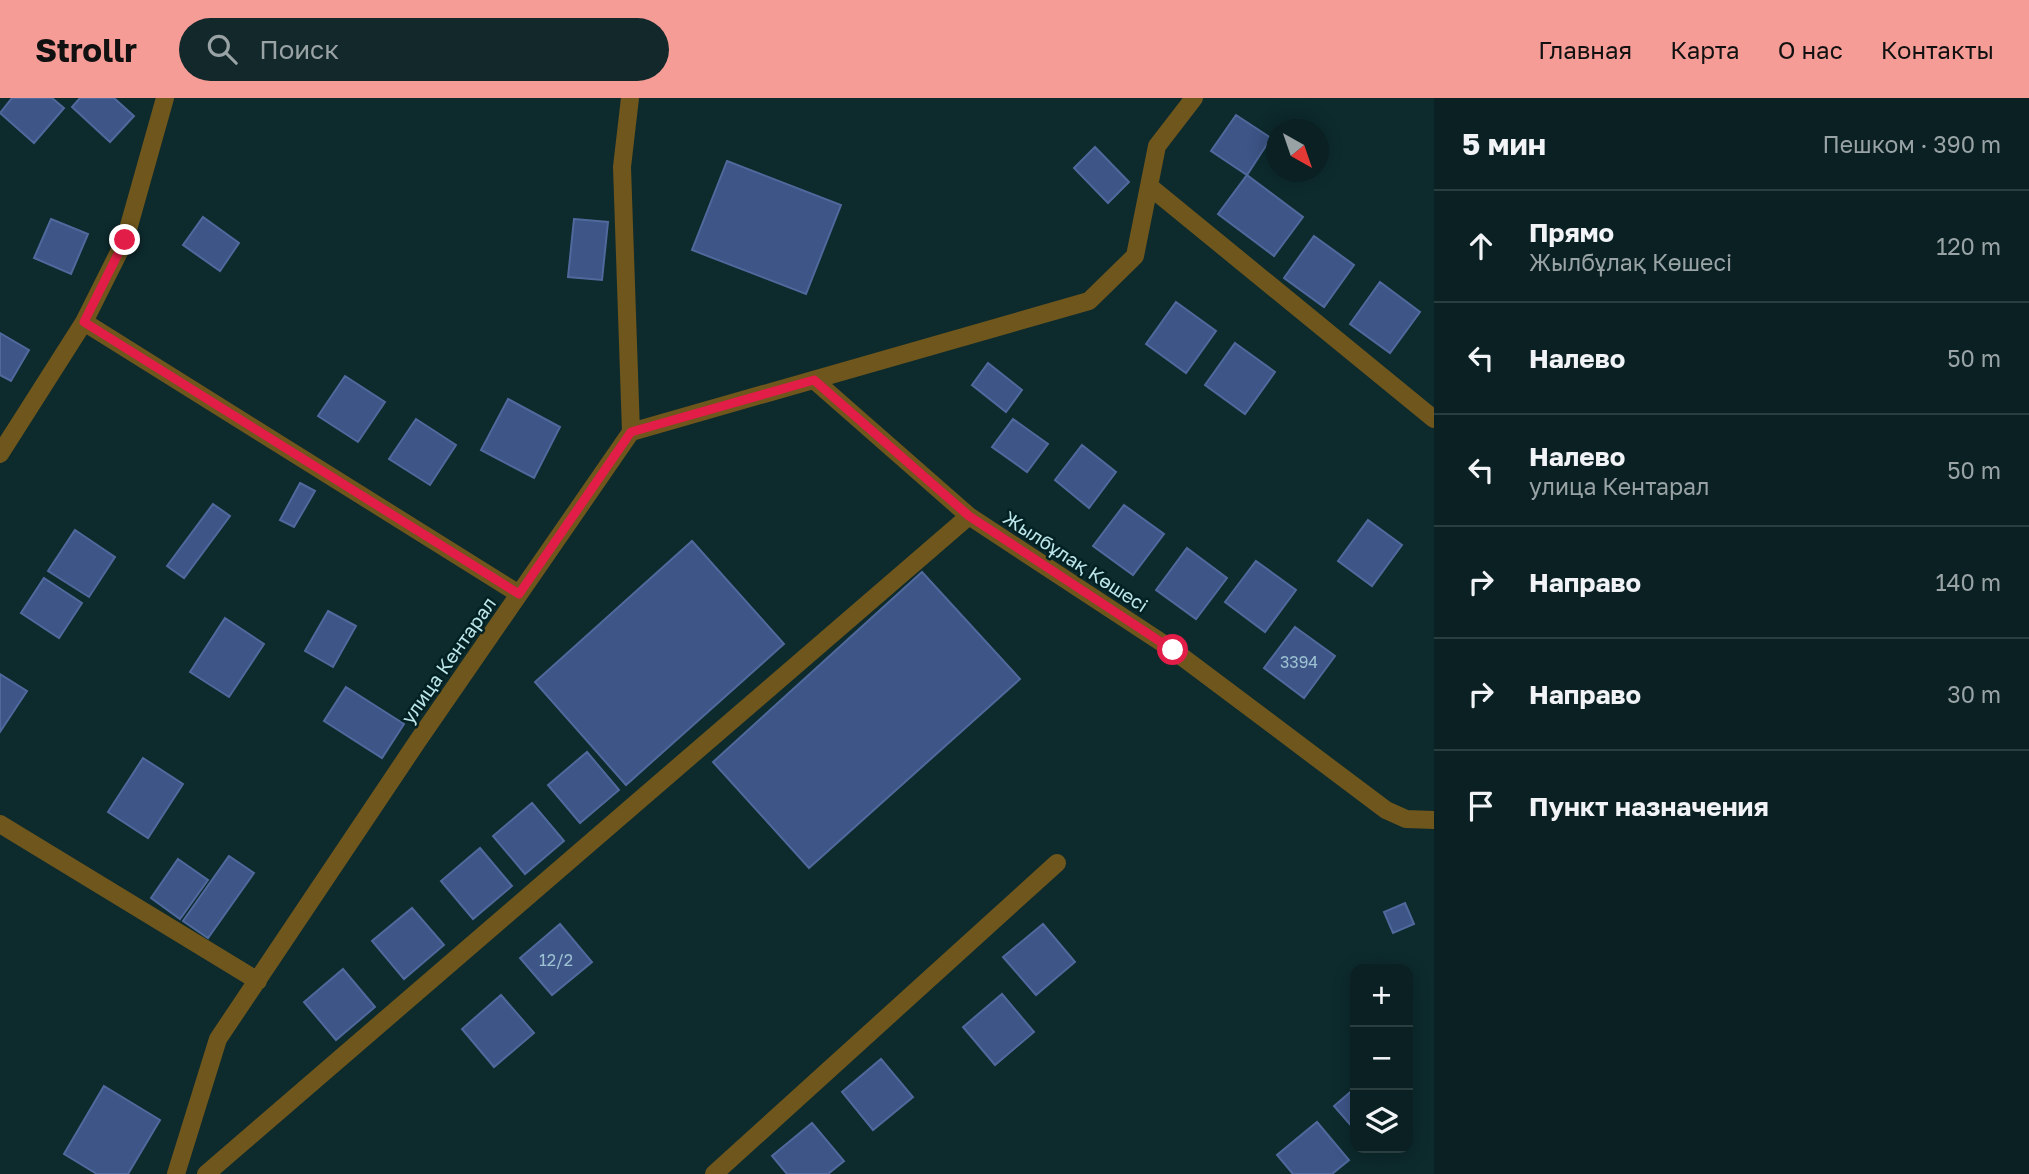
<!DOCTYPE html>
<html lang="ru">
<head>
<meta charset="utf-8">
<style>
  body { margin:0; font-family:"Golos Text",sans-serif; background:#13282a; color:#f1f3f6 }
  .controls { position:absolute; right:21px; bottom:21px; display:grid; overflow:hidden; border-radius:14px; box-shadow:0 4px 18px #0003 }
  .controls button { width:63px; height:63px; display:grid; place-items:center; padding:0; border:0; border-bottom:2px solid #2a3e40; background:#0a2022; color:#f1f3f6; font:35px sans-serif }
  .compass { position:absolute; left:1266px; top:21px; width:63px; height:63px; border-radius:50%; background:#0a2022; box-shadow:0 4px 18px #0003; rotate:140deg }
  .stop { position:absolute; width:21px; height:21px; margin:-16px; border:5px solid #e11d48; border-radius:50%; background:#fff }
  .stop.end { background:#e11d48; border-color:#fff; box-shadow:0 2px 7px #0008 }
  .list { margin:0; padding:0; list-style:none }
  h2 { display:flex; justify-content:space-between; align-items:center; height:91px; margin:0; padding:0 28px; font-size:30px }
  h2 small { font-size:23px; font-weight:400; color:#99a3a5 }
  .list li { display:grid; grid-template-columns:46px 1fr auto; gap:21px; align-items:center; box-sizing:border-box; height:112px; padding:0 28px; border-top:2px solid #2a3e40 }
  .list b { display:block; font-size:26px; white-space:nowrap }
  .list p { margin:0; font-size:23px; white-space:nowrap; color:#99a3a5 }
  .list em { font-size:23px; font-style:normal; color:#99a3a5 }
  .icon { flex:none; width:38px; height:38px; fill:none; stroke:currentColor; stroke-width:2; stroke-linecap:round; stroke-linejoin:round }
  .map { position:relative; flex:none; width:1434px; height:1076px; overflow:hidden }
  header { display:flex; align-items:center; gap:42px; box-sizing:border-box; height:98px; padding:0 35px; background:#f59c96; color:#111 }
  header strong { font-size:33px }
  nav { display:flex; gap:38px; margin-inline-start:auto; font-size:24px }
  .search { width:490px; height:63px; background:#13282a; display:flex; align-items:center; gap:18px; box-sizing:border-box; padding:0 24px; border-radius:38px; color:#99a3a5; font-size:26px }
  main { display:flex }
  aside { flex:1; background:#0a2022 }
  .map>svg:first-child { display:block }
</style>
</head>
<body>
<header>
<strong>Strollr</strong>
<div class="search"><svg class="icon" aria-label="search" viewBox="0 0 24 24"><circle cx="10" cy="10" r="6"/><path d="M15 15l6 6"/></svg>Поиск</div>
<nav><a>Главная</a><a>Карта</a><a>О нас</a><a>Контакты</a></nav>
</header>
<main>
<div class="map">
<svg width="1434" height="1076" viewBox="0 0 1434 1076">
  <rect width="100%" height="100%" fill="#0d2a2d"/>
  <path fill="#3d5587" stroke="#50699d" stroke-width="2" d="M12,0H52L64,10L34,45L0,15Z
    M80,0H114L134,18L110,44L72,9Z
    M1236,17L1271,40L1247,77L1211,53Z
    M1095,49L1129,84L1108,105L1074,70Z
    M727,63L841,107L806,196L692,152Z
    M1247,77L1303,119L1274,158L1218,116Z
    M203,119L239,145L220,173L183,147Z
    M51,121L88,136L71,176L34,160Z
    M574,121L608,124L602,182L568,179Z
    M1314,138L1354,167L1324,209L1284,180Z
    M1380,184L1420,214L1390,255L1350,226Z
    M1176,204L1216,233L1186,275L1146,246Z
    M0,235L29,252L11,283L0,277Z
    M1235,245L1275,274L1245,316L1205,287Z
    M988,265L1022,292L1006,314L972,287Z
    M345,278L385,304L358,344L318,318Z
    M508,301L560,329L534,380L481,352Z
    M416,321L456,347L430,387L389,361Z
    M1013,321L1048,346L1027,374L992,349Z
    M1082,347L1116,374L1089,410L1055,382Z
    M300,385L315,393L294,429L280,422Z
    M213,406L230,418L184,480L167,468Z
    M1124,407L1164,436L1133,477L1093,448Z
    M1368,422L1402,447L1372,488L1338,463Z
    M75,432L115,459L89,499L48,473Z
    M692,443L784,546L626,687L535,584Z
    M1187,450L1227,480L1196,521L1156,492Z
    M1256,463L1296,492L1265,534L1225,504Z
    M922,474L1020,581L809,770L713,664Z
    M44,480L82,505L59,540L21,515Z
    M328,513L356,528L333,569L305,553Z
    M225,520L264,546L229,599L190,574Z
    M1295,529L1335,558L1304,600L1264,570Z
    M0,576L27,593L0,634Z
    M346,589L404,626L382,660L324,623Z
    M587,654L619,692L580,725L548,687Z
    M143,660L183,686L148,740L108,714Z
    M532,705L564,743L525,776L493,738Z
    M480,750L512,788L473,821L441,783Z
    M229,758L254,775L208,840L183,823Z
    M178,761L208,782L180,821L151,800Z
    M1405,805L1414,826L1393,835L1384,814Z
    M412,810L444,847L404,881L372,843Z
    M560,826L592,864L552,897L520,860Z
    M1043,826L1075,864L1036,897L1003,859Z
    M343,871L375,909L336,942L304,904Z
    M1002,896L1034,934L995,967L963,929Z
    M501,897L534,935L494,969L462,931Z
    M881,961L913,999L873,1032L842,994Z
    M104,988L160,1022L128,1076H97L64,1056Z
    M1355,990V1032L1334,1008Z
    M1317,1024L1349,1062L1332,1076H1293L1277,1057Z
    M812,1025L844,1063L828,1076H787L772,1058Z"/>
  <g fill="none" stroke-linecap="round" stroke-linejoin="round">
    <path stroke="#6f561c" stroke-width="18" d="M1149,88L1434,321
      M84,224L519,496
      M814,282L969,418L1173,552L1386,712L1406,721L1434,722
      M631,334L1089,203L1135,158L1157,48L1194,0
      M0,356L84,224L125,142L165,0
      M0,726L258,883
      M176,1076L218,941L417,644L631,334L622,69L630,0
      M206,1076L969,418
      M714,1076L1057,765"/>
  </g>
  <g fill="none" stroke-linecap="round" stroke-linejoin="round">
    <path stroke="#e11d48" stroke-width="9" d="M125,142L84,224L519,496L631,334L814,282L969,418L1173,552"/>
  </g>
  <g text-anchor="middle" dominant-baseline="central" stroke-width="5" stroke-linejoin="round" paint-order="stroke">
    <g font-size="16" fill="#9dc2d2">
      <text x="1299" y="564">3394</text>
      <text x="556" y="862">12/2</text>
    </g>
    <g font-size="19" fill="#bde6eb" stroke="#032123">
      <text transform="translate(1076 463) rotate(33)">Жылбұлақ Көшесі</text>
      <text transform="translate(448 562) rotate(-55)">улица Кентарал</text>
    </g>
  </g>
</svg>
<div class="controls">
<button>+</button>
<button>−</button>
<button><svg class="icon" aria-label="layers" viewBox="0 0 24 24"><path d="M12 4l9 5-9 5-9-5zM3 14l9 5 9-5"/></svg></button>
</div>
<svg class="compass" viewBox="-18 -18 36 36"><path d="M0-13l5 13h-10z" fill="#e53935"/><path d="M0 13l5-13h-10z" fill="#99a3a5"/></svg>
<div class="stop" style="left:1173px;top:552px"></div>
<div class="stop end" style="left:125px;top:142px"></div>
</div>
<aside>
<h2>5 мин<small>Пешком · 390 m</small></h2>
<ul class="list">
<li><svg class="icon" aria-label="ahead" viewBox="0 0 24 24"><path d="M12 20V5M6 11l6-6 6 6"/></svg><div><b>Прямо</b><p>Жылбұлақ Көшесі</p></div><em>120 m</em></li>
<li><svg class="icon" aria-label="left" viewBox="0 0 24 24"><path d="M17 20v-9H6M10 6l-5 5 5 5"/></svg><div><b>Налево</b></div><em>50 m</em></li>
<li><svg class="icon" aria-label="left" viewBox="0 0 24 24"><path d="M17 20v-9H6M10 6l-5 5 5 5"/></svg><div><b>Налево</b><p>улица Кентарал</p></div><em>50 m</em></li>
<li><svg class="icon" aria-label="right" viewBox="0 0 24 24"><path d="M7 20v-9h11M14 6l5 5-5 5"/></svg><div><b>Направо</b></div><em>140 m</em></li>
<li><svg class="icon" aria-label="right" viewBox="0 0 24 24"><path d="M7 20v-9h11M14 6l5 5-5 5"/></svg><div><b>Направо</b></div><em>30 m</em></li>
<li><svg class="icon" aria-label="arrive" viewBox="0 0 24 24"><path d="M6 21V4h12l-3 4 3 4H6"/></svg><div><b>Пункт назначения</b></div></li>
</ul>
</aside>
</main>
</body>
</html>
